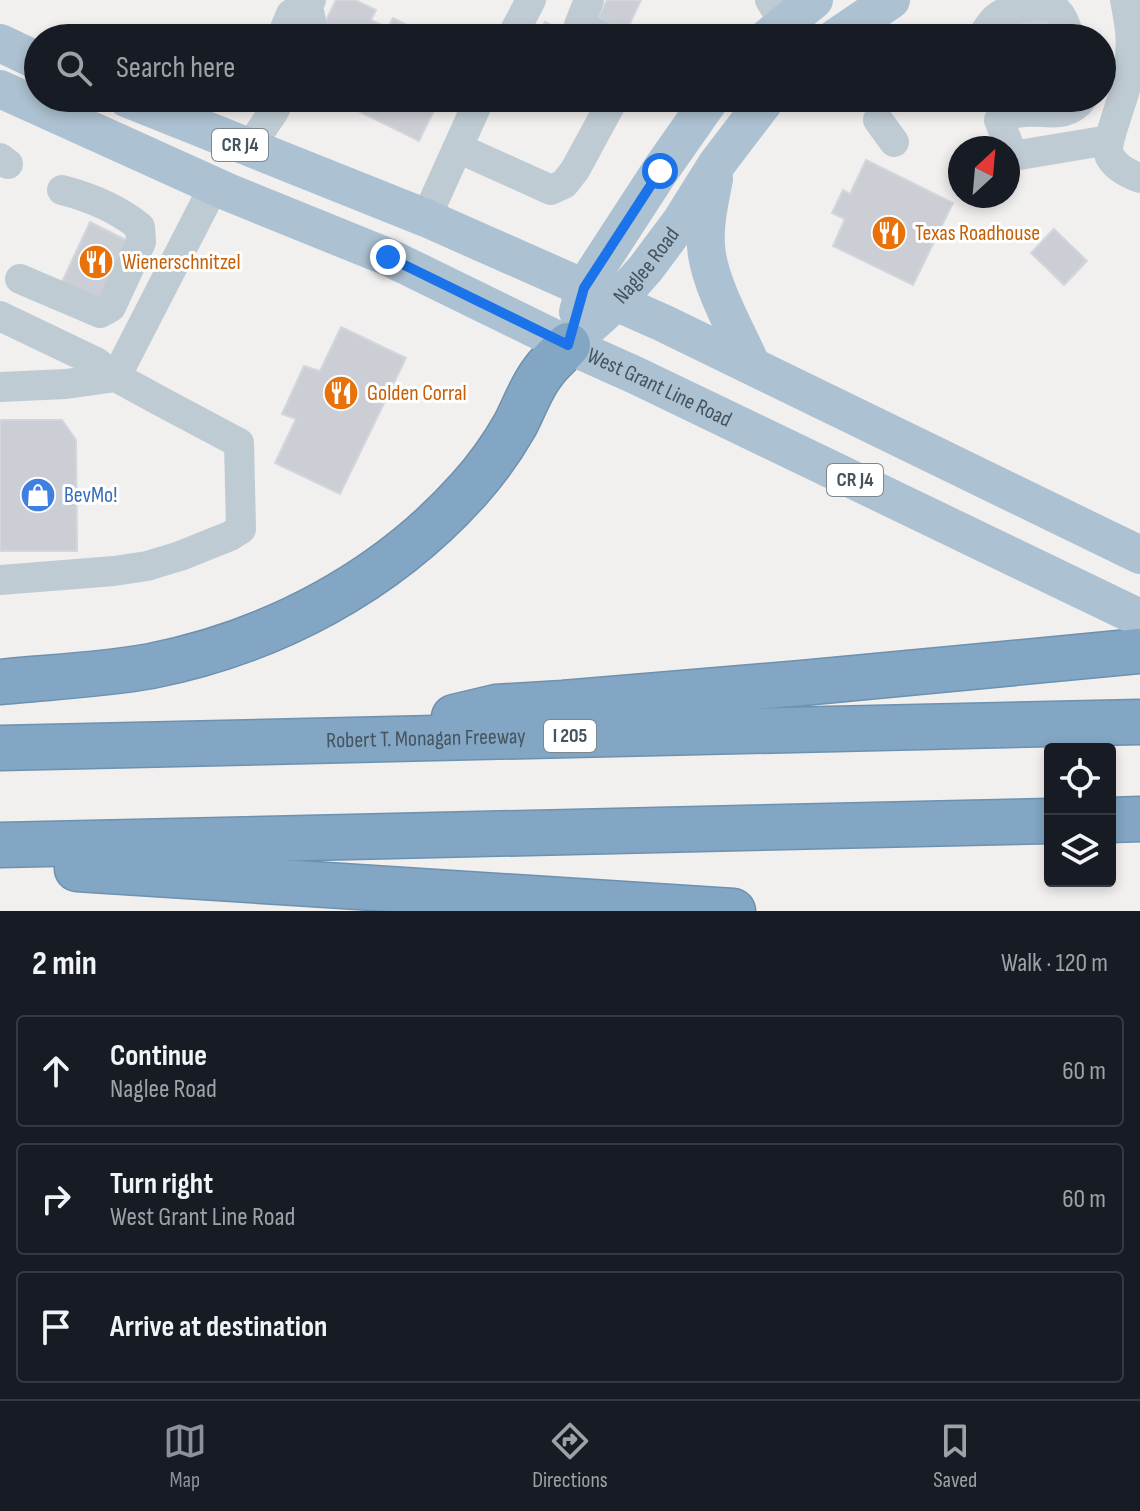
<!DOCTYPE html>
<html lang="en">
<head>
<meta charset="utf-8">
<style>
  body { margin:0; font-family:"Sofia Sans Condensed",sans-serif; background:#20242c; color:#f1f3f6 }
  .controls { position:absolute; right:24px; bottom:24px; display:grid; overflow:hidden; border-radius:8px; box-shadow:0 4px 12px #0003 }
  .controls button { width:72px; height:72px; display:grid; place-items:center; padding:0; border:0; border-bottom:2px solid #363941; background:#171b24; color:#f1f3f6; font:40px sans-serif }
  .compass { position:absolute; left:948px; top:136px; width:72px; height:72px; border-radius:50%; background:#171b24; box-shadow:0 4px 12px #0003; rotate:26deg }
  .stop { position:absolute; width:24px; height:24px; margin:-18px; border:6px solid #1a73e8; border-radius:50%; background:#fff }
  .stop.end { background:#1a73e8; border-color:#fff; box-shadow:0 2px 8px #0008 }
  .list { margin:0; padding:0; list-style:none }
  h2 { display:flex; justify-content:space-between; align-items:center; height:104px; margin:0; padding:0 32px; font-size:34px }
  h2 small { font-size:26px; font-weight:400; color:#9ea1a6 }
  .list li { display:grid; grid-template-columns:52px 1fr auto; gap:24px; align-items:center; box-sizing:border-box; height:112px; margin:0 16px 16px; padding:0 16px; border:2px solid #363941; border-radius:8px }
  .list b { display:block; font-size:30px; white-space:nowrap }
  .list p { margin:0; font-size:26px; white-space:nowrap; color:#9ea1a6 }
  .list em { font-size:26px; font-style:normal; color:#9ea1a6 }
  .icon { flex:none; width:44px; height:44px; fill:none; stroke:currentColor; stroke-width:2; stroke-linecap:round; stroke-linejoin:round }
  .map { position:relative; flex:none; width:1140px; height:911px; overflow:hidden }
  .search { position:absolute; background:#171b24; box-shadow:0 4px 12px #0003; left:24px; right:24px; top:24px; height:88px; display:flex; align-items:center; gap:20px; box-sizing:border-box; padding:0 28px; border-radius:44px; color:#9ea1a6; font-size:30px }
  .sheet { height:488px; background:#171b24 }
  nav { display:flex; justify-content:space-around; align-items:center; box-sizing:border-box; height:112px; border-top:2px solid #363941; background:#171b24; font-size:22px; color:#9ea1a6 }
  nav a { display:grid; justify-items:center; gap:4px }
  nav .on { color:#8c9099 }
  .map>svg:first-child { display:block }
</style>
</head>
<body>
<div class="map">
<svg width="1140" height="911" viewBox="0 0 1140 911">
  <rect width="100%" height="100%" fill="#f2efef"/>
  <path fill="#cbcfd5" stroke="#d3d6dc" stroke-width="2" d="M336,0H355L376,10L371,20L388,28L393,18L433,38H317Z
    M607,0H641L626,32L598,18Z
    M1042,6L1052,38L1061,35L1062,38H1005L999,20Z
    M545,22L577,38H537Z
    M332,98H440L419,141Z
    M866,160L953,203L913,285L833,246L845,219L832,213L843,190L850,194Z
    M90,222L130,242L101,301L62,282Z
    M1054,229L1087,261L1064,285L1031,253Z
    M341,327L406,358L340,494L275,463L296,419L282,414L304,366L320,371Z
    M0,420H62L76,440L77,551H0Z"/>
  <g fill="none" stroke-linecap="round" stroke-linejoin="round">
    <defs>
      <g id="highway">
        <path d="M0,682C50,677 102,675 151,666C272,642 386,582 469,489C486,470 502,448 515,425C524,408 531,387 543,372C550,362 560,354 568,345"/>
        <path d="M454,717L496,707L563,703L802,683L1140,651"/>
        <path id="s3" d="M0,748L1140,722"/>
        <path d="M1110,820L1140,819"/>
        <path d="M0,845L1050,821"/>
        <path d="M77,869L733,911"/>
      </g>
    </defs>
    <use href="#highway" stroke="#6d91af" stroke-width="47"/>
    <path stroke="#bfcbd3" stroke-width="30" d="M589,0L579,25L605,38
      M770,0L785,24
      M1125,0C1127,10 1129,20 1130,31C1132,48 1129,69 1126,86C1123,99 1106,144 1108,151C1111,165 1128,174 1140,178
      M281,38L291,14L308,6L311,0
      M304,38L311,21L308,6
      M511,38L531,0
      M981,38C986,31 990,23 996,18C1006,9 1046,0 1056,10C1064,17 1066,28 1070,38
      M878,120L894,142
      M249,148L274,111L280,98
      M458,148L551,190L564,184L575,170L614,98
      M1013,156L999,120C1004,118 1011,114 1017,113C1042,107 1064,123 1083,98
      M0,158L8,164
      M1008,160L1013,156L1109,140
      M426,218L480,98
      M20,279L100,313L111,307L141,242L140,227C118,209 89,197 62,190
      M0,316L96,362L116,377L160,401L239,443L241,529L230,536L180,556L147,566L114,571L0,580
      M0,387L66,384L116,377L214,186"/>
    <g stroke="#acc1d1" stroke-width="38">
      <path d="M767,38L814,0"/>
      <path d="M835,38L891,0"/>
      <path d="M0,43L38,61"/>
      <path id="s1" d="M0,89L230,193L388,257L568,345L637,376L1140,618"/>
      <path d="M126,98L426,218L663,323L1140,555"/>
      <path d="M714,179C709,204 703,230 707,255C713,291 737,332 752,366"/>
      <path d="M578,312L584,288L660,171L711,98"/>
      <path id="s2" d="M568,345L616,302L646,268L681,221L716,165L767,98"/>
    </g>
    <use href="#highway" stroke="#82a6c3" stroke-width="44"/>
  </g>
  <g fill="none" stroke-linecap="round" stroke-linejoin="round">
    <path stroke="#1a73e8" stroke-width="10" d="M388,257L568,345L584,288L660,171"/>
  </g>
  <defs>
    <symbol id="restaurant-disc" viewBox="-11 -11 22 22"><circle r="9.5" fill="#e8710a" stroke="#fff"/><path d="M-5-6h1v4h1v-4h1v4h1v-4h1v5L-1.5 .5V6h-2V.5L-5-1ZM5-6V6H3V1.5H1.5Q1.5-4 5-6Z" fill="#fff"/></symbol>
    <symbol id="shop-disc" viewBox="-11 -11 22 22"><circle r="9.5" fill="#3f7fe0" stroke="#fff"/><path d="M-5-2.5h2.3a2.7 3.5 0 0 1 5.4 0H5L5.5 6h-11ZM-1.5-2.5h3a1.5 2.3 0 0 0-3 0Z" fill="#fff"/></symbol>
  </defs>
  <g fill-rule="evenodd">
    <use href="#restaurant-disc" x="869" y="213" width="40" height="40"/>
    <use href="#restaurant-disc" x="76" y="242" width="40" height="40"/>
    <use href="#restaurant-disc" x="321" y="373" width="40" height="40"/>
    <use href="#shop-disc" x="18" y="475" width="40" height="40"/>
  </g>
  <g text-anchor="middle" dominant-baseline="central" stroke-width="6" stroke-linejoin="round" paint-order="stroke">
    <g fill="#fff" stroke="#7d878f" stroke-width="2">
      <rect x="212" y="129" width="56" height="32" rx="6"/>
      <rect x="827" y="464" width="56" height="32" rx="6"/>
      <rect x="544" y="720" width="52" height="32" rx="6"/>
    </g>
    <g font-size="20" font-weight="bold" fill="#45545f">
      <text x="240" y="145">CR J4</text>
      <text x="855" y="480">CR J4</text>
      <text x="570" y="736">I 205</text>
    </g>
    <g font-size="22" fill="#c56008" stroke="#fff" text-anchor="start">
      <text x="915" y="233">Texas Roadhouse</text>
      <text x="122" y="262">Wienerschnitzel</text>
      <text x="367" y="393">Golden Corral</text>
    </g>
    <g font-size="22" fill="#45545f" stroke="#fff">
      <text stroke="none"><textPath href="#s2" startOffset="112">Naglee Road</textPath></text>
      <text stroke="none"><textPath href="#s1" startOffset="724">West Grant Line Road</textPath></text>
      <text stroke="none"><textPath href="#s3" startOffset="426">Robert T. Monagan Freeway</textPath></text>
    </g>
    <g font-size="22" fill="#366cbe" stroke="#fff" text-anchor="start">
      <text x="64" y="495">BevMo!</text>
    </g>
  </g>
</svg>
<div class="controls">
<button><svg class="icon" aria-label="locate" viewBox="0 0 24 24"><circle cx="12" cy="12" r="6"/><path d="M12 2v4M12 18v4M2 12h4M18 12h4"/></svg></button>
<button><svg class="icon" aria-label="layers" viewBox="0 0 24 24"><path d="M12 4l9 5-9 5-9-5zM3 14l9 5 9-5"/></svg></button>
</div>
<svg class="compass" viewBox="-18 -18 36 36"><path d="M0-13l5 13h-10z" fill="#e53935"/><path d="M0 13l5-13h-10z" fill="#9ea1a6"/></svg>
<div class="stop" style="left:660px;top:171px"></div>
<div class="stop end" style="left:388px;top:257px"></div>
<div class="search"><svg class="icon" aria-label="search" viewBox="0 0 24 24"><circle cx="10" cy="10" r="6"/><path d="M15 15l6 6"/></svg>Search here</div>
</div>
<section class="sheet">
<h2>2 min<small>Walk · 120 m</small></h2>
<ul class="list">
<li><svg class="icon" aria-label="ahead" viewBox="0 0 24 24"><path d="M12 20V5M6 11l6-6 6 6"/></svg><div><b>Continue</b><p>Naglee Road</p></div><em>60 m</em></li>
<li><svg class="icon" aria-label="right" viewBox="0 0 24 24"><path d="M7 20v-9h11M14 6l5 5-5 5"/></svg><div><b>Turn right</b><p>West Grant Line Road</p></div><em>60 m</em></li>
<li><svg class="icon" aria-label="arrive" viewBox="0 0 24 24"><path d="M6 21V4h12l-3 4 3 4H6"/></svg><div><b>Arrive at destination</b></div></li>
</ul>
</section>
<nav>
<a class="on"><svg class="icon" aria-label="map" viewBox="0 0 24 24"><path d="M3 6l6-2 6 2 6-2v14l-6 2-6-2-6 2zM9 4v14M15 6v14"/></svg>Map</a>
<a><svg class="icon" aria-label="directions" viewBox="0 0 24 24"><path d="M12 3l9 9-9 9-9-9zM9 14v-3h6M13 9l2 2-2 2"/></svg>Directions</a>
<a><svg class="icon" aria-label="saved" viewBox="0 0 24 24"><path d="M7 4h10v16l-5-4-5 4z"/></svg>Saved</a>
</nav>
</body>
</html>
